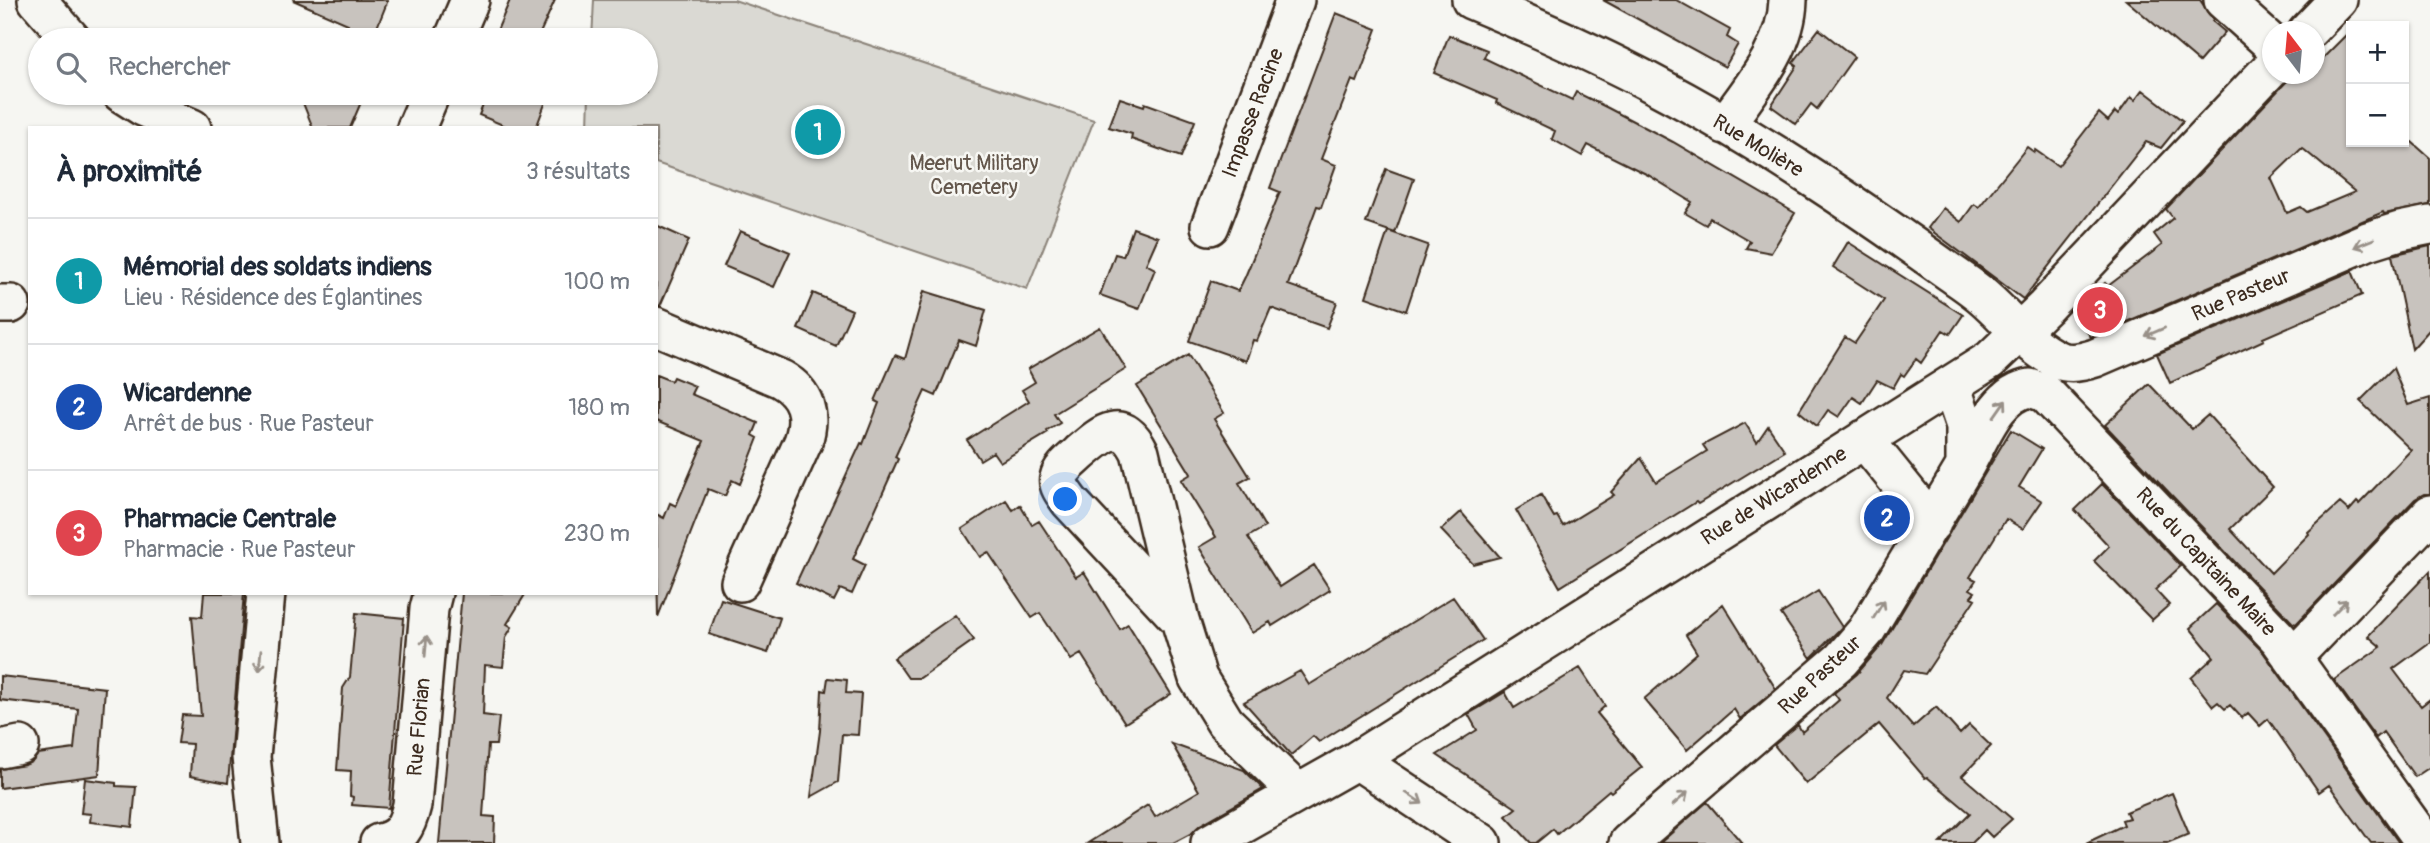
<!DOCTYPE html>
<html lang="fr">
<head>
<meta charset="utf-8">
<style>
  body { margin:0; font-family:Pangolin,sans-serif; background:#f2f2f3; color:#1f2937 }
  .controls { position:absolute; right:21px; top:21px; display:grid; overflow:hidden; border-radius:0px; box-shadow:0 2px 5px #0004 }
  .controls button { width:63px; height:63px; display:grid; place-items:center; padding:0; border:0; border-bottom:2px solid #e0e1e3; background:#fff; color:#1f2937; font:35px sans-serif }
  .compass { position:absolute; left:2262px; top:21px; width:63px; height:63px; border-radius:50%; background:#fff; box-shadow:0 2px 5px #0004; rotate:344deg }
  .you { position:absolute; left:1066px; top:500px; width:24px; height:24px; margin:-18px; border:5px solid #fff; border-radius:50%; background:#1a73e8; box-shadow:0 0 0 10px #1a73e833 }
  .badge { display:grid; place-items:center; width:46px; height:46px; border-radius:50%; background:#0b8043; color:#fff; font-size:23px; font-weight:700 }
  .pin { position:absolute; translate:-50% -50%; border:4px solid #fff; box-shadow:0 2px 7px #0006 }
  .list { margin:0; padding:0; list-style:none }
  h2 { display:flex; justify-content:space-between; align-items:center; height:91px; margin:0; padding:0 28px; font-size:30px }
  h2 small { font-size:23px; font-weight:400; color:#747a83 }
  .list li { display:grid; grid-template-columns:46px 1fr auto; gap:21px; align-items:center; box-sizing:border-box; height:126px; padding:0 28px; border-top:2px solid #e0e1e3 }
  .list b { display:block; font-size:26px; white-space:nowrap }
  .list p { margin:0; font-size:23px; white-space:nowrap; color:#747a83 }
  .list em { font-size:23px; font-style:normal; color:#747a83 }
  .icon { flex:none; width:38px; height:38px; fill:none; stroke:currentColor; stroke-width:2; stroke-linecap:round; stroke-linejoin:round }
  .map { position:relative; flex:none; width:2430px; height:843px; overflow:hidden }
  .search { position:absolute; background:#fff; box-shadow:0 2px 5px #0004; left:28px; top:28px; width:630px; height:77px; display:flex; align-items:center; gap:18px; box-sizing:border-box; padding:0 24px; border-radius:38px; color:#747a83; font-size:26px }
  .panel { position:absolute; background:#fff; box-shadow:0 2px 5px #0004; left:28px; top:126px; width:630px; height:469px; border-radius:0px }
  .map>svg:first-child { display:block }
</style>
</head>
<body>
<div class="map">
<svg width="2430" height="843" viewBox="0 0 2430 843">
  <rect width="100%" height="100%" fill="#f6f6f2"/>
  <filter id="ink" filterUnits="userSpaceOnUse"><feTurbulence type="fractalNoise" baseFrequency=".0143" numOctaves="2"/><feDisplacementMap in="SourceGraphic" scale="14" xChannelSelector="R" yChannelSelector="G"/><feConvolveMatrix kernelMatrix="1 2 1 2 8 2 1 2 1" color-interpolation-filters="sRGB"/></filter>
  <g filter="url(#ink)">
    <path fill="#dad9d3" stroke="#8a8278" stroke-width="2" d="M594,0H734L1094,120L1027,289L656,163V128H588L589,93H646V40H592Z"/>
    <path fill="#c8c3be" stroke="#3b2a1e" stroke-width="2" fill-rule="evenodd" d="M293,0H388L372,40H341L348,24Z
      M510,0H555L537,40H493Z
      M1603,0H1676L1730,30L1727,37L1738,44L1725,67Z
      M2126,0H2200L2213,19L2212,21L2225,32L2199,62Z
      M1336,13L1377,29L1357,82L1352,80L1321,159L1336,165L1321,207L1317,206L1288,285L1337,302L1327,328L1271,308L1257,341L1253,340L1246,361L1189,341L1211,281L1238,291L1245,277L1280,192L1270,188Z
      M1819,29L1854,57L1817,109L1811,104L1796,124L1771,106L1797,66L1793,63Z
      M2351,30V142H2412L2430,158V205L2384,214L2383,212L2091,337L2074,314L2105,283L2108,286L2162,245L2154,234L2173,218L2166,209L2287,81L2292,74H2314V67ZM2302,148L2355,192L2307,212L2301,207L2287,213L2271,178Z
      M1449,35L1487,50L1484,58L1572,100L1576,92L1608,108L1673,142L1795,213L1771,253L1746,248L1750,241L1710,218L1706,225L1685,213L1692,202L1648,175L1588,145L1582,156L1552,139L1555,131L1496,103L1497,100L1434,73Z
      M2143,90L2183,121L2161,148L2146,142L2023,299L1928,228L1943,208L1961,222L1974,204L1979,207L2027,147L2034,152L2035,150L2058,166L2099,113L2108,121L2115,112L2118,115L2131,97L2135,100Z
      M299,93H365L350,128H313Z
      M488,93H549L536,128H510L479,115Z
      M1120,98L1144,106L1145,103L1195,121L1181,157L1131,139L1132,134L1109,127Z
      M1386,169L1414,179L1395,233L1366,223Z
      M656,225L689,240L660,306L656,305Z
      M1133,228L1158,237L1146,264L1155,269L1139,309L1100,295L1115,254L1123,256Z
      M740,231L790,252L774,287L724,266Z
      M1388,231L1428,245L1406,311L1366,297Z
      M1848,242L1963,315L1950,334L1943,330L1921,363L1916,359L1904,376L1901,374L1893,388L1877,380L1862,403L1853,397L1839,417L1828,410L1817,426L1799,411L1845,337L1855,343L1884,300L1833,267Z
      M2430,246V329L2412,349L2392,255Z
      M2352,271L2362,295L2263,338L2264,340L2170,383L2157,354Z
      M924,291L986,310L976,346L959,340L936,396L925,391L895,457L898,459L853,559L865,565L852,594L840,589L834,601L796,583L861,443L863,444L879,403L875,401L895,355L905,359Z
      M813,293L852,310L836,346L798,329Z
      M1100,327L1126,369L1054,414L1060,423L1047,431L1048,433L1000,462L993,452L980,460L967,440L1029,401L1022,390L1035,382L1028,369Z
      M1188,355L1224,413L1214,419L1250,477L1239,483L1265,527L1248,537L1280,587L1314,565L1330,590L1272,626L1270,622L1252,633L1199,547L1216,537L1181,480L1191,474L1137,386Z
      M2393,368L2408,405L2430,398V494H2424L2415,499L2296,624L2293,623L2105,425L2149,384L2192,429L2208,415L2273,487L2230,529L2271,573L2309,534L2308,532L2340,503L2349,511L2357,502L2359,504L2411,450L2360,401Z
      M656,375L671,381L673,377L695,386L691,394L758,423L753,435L758,438L740,484L732,480L725,496L708,489L658,617L656,514L664,518L670,503L676,506L704,441L656,421Z
      M1745,423L1757,442L1768,426L1785,451L1698,504L1696,502L1560,587L1516,510L1541,495L1554,517L1557,516L1563,526L1614,495L1611,492L1641,458L1656,482L1707,451L1703,445Z
      M2011,430L2042,449L2019,487L2042,501L2023,529L2006,519L1970,577L1976,580L1970,589L1975,592L1971,597L1975,599L1925,674L1904,670L1887,698L1913,727L1936,707L1960,734L1969,725L1991,746L1962,776L2012,819L1992,837L1985,830L1972,843H1940L1970,813L1927,777L1925,778L1879,724L1806,784L1774,745L1798,725L1802,732L1839,700L1834,693L1857,674L1882,645Z
      M2102,484L2181,566L2155,590L2169,605L2152,620L2094,561L2109,546L2075,510Z
      M1006,500L1013,510L1020,505L1032,525L1039,521L1076,577L1084,572L1120,629L1128,624L1171,694L1125,723L1081,654L1071,660L1040,613L1032,618L988,552L980,557L962,529Z
      M1461,512L1500,557L1473,564L1441,530Z
      M2430,571V642L2393,669L2421,706L2430,699V767L2415,777L2383,732L2376,738L2334,680L2381,647L2368,636Z
      M1818,591L1842,627L1811,658L1781,614Z
      M204,593H244L228,783L190,776L192,744L178,743L182,715L201,716L192,616L202,617Z
      M462,593H526L507,624L512,627L506,637L503,667L485,665L483,715L499,717L496,745H488L483,816L495,817L494,843H439Z
      M1453,597L1483,640L1319,742L1313,736L1291,755L1244,702L1300,671L1309,685Z
      M721,599L780,618L768,653L709,634Z
      M1723,604L1776,689L1740,719L1734,709L1687,750L1644,699L1697,653L1686,635Z
      M2216,604L2263,652L2399,843H2371L2329,785L2319,792L2268,719L2260,726L2248,713L2242,718L2230,705L2225,709L2218,702L2213,706L2191,678L2214,657L2190,628Z
      M356,613L404,618L389,808L352,805L353,797L350,796L351,771L337,770L343,688L350,677Z
      M955,615L974,640L920,678H908L894,658Z
      M1580,668L1605,706L1597,713L1642,767L1611,792L1609,790L1557,834L1553,829L1536,843H1531L1506,816L1516,808L1437,755L1477,730L1468,714L1479,708L1505,692L1514,708Z
      M0,676L105,688L99,775L0,788V769L25,765L33,761L38,754L74,749L78,709L0,700Z
      M828,678L847,680L846,693L861,694L858,735L842,734L838,782L811,797L820,731L822,690L826,691Z
      M1172,744L1244,770L1263,789L1200,825L1192,833L1173,843H1088L1148,805L1155,817L1199,791Z
      M85,779L116,783V786L136,787L132,827L90,822L91,814L81,813Z
      M2172,793L2189,834L2167,843H2086L2124,825L2122,820L2129,818L2126,812Z
      M1707,802L1742,843H1660Z"/>
    <g fill="none" stroke-linecap="round" stroke-linejoin="round">
      <defs>
        <path id="minor" d="M37,0L72,40
          M1471,0C1533,26 1595,53 1655,85C1758,139 1856,205 1951,273C1964,282 1978,291 1989,302C2010,321 2032,349 2058,360C2070,365 2083,362 2095,358L2368,241L2400,231L2430,225
          M2223,0L2272,44
          M2307,32L2338,0
          M453,40L470,0
          M121,93L143,107L192,128
          M1725,125C1751,88 1787,48 1788,0
          M416,128L431,93
          M1210,226L1295,0
          M0,304H11
          M656,326L781,379C806,393 812,415 803,442L740,582
          M1864,439L1932,523
          M1965,466C1981,439 1996,393 2030,388L2045,393L2279,639L2425,843
          M1180,620L1070,502C1065,495 1057,486 1059,478C1061,468 1073,460 1080,453C1102,434 1122,415 1140,452L1180,620L1198,678L1225,722L1298,793
          M2293,657L2430,514
          M0,749L20,745
          M1357,760L1482,843
          M260,843L251,757L266,593
          M379,843C401,839 407,826 412,805L429,609L433,593
          M1210,843L1357,760L1990,360L2045,307L2272,67
          M1628,843L1841,660L1866,631L1965,466V426L1951,385"/>
      </defs>
      <use href="#minor" stroke="#3b2a1e" stroke-width="42"/>
      <use href="#minor" stroke="#f6f6f2" stroke-width="37"/>
    </g>
    <defs><path id="oneway-shaft" d="M-6 0H5M1.5-3L5.5 0L1.5 3" fill="none" stroke-width="1.6" stroke-linecap="round" stroke-linejoin="round" transform="scale(1.75)"/></defs>
    <g stroke="#989088">
      <use href="#oneway-shaft" transform="translate(2364 243) rotate(158)"/>
      <use href="#oneway-shaft" transform="translate(2155 332) rotate(157)"/>
      <use href="#oneway-shaft" transform="translate(2000 408) rotate(-55)"/>
      <use href="#oneway-shaft" transform="translate(2340 607) rotate(-46)"/>
      <use href="#oneway-shaft" transform="translate(1879 609) rotate(-59)"/>
      <use href="#oneway-shaft" transform="translate(426 646) rotate(-85)"/>
      <use href="#oneway-shaft" transform="translate(260 661) rotate(95)"/>
      <use href="#oneway-shaft" transform="translate(1414 798) rotate(34)"/>
      <use href="#oneway-shaft" transform="translate(1680 799) rotate(-41)"/>
    </g>
  </g>
  <g text-anchor="middle" dominant-baseline="central" stroke-width="5" stroke-linejoin="round" paint-order="stroke">
    <g font-size="21" fill="#3b2a1e" stroke="#f6f6f2">
      <text transform="translate(1253 113) rotate(-69)">Impasse Racine</text>
      <text transform="translate(1758 146) rotate(31)">Rue Molière</text>
      <text transform="translate(2241 295) rotate(-23)">Rue Pasteur</text>
      <text transform="translate(1774 496) rotate(-32)">Rue de Wicardenne</text>
      <text transform="translate(2206 562) rotate(47)">Rue du Capitaine Maire</text>
      <text transform="translate(1820 675) rotate(-43)">Rue Pasteur</text>
      <text transform="translate(419 727) rotate(-85)">Rue Florian</text>
    </g>
    <g font-size="21" fill="#63564b" stroke="#f6f6f2">
      <text x="974" y="163">Meerut Military<tspan x="974" dy="24">Cemetery</tspan></text>
    </g>
  </g>
</svg>
<div class="controls">
<button>+</button>
<button>−</button>
</div>
<svg class="compass" viewBox="-18 -18 36 36"><path d="M0-13l5 13h-10z" fill="#e53935"/><path d="M0 13l5-13h-10z" fill="#747a83"/></svg>
<div class="you"></div>
<div class="pin badge" style="left:818px;top:132px;background:#0f9aa8">1</div>
<div class="pin badge" style="left:1887px;top:518px;background:#1a4fb4">2</div>
<div class="pin badge" style="left:2100px;top:310px;background:#e0444e">3</div>
<div class="search"><svg class="icon" aria-label="search" viewBox="0 0 24 24"><circle cx="10" cy="10" r="6"/><path d="M15 15l6 6"/></svg>Rechercher</div>
<section class="panel">
<h2>À proximité<small>3 résultats</small></h2>
<ul class="list">
<li><span class="badge" style="background:#0f9aa8">1</span><div><b>Mémorial des soldats indiens</b><p>Lieu · Résidence des Églantines</p></div><em>100 m</em></li>
<li><span class="badge" style="background:#1a4fb4">2</span><div><b>Wicardenne</b><p>Arrêt de bus · Rue Pasteur</p></div><em>180 m</em></li>
<li><span class="badge" style="background:#e0444e">3</span><div><b>Pharmacie Centrale</b><p>Pharmacie · Rue Pasteur</p></div><em>230 m</em></li>
</ul>
</section>
</div>
</body>
</html>
